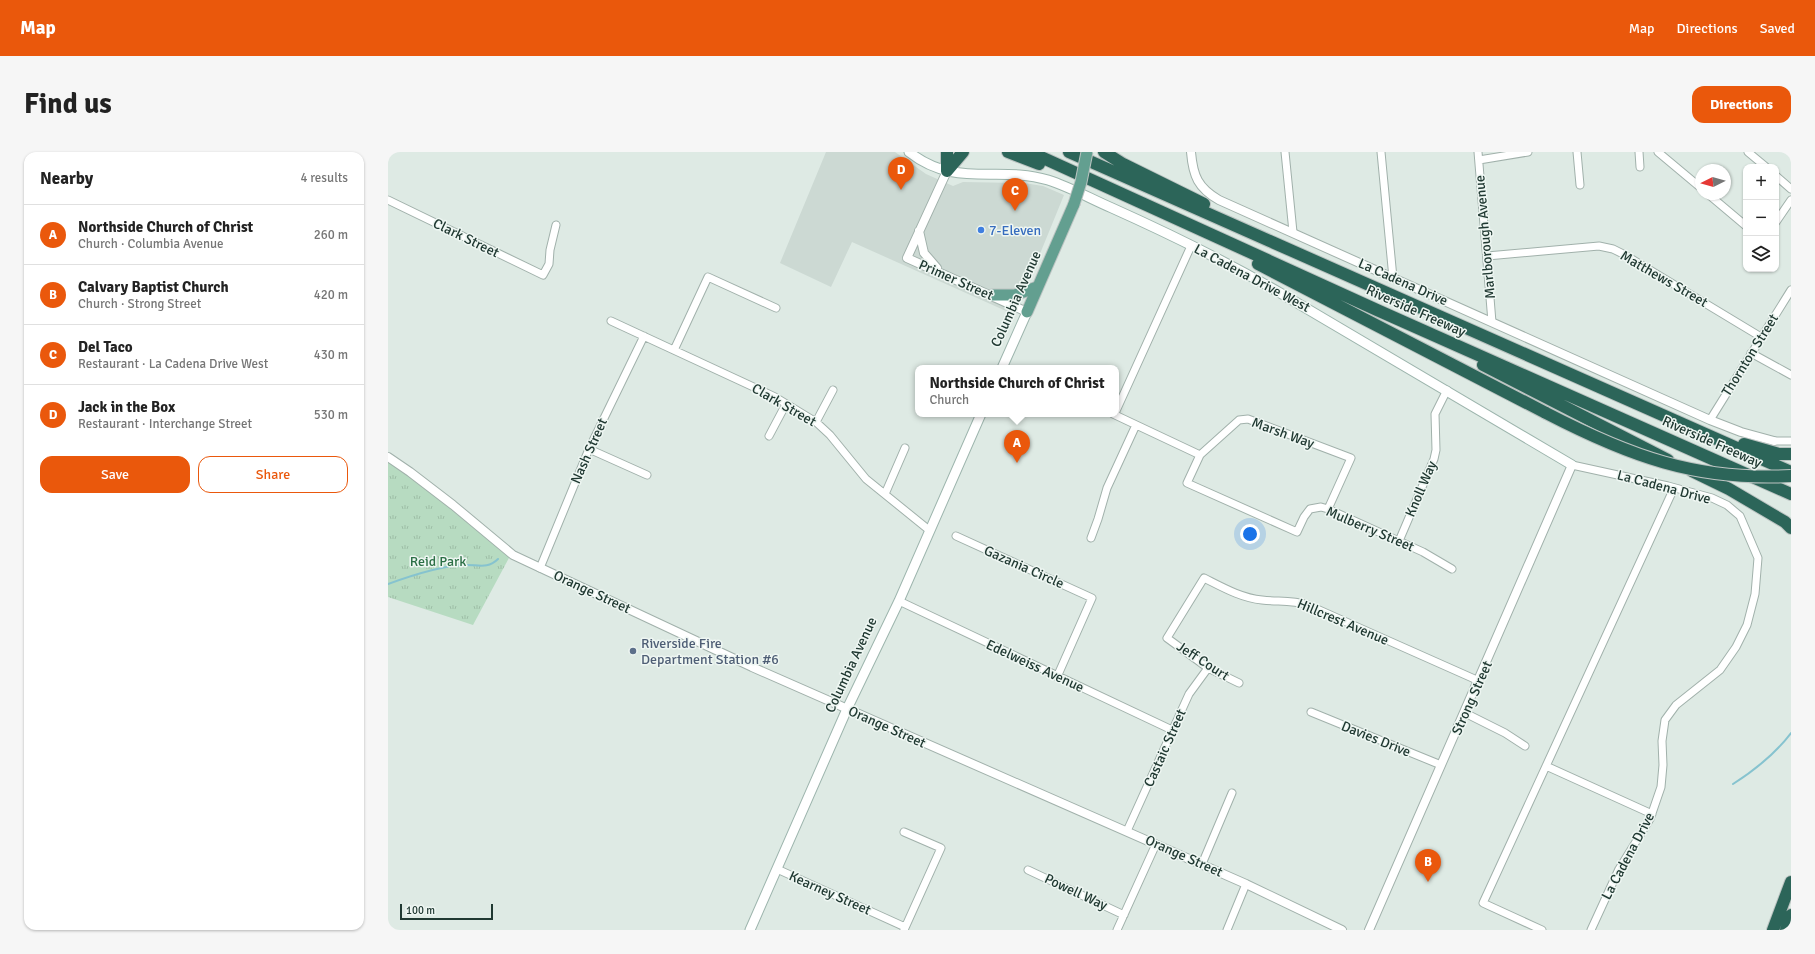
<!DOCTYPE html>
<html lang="en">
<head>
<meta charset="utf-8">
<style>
  body { margin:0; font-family:Signika,sans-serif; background:#f6f6f6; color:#222 }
  .controls { position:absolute; right:12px; top:12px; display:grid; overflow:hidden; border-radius:8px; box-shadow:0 1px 3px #0004 }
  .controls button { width:36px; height:36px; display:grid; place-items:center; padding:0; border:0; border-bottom:1px solid #e0e0e0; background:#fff; color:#222; font:20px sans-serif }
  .compass { position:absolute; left:1307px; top:12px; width:36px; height:36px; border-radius:50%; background:#fff; box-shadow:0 1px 3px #0004; rotate:265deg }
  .scale { position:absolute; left:12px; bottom:10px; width:93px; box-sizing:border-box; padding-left:4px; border:2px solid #203932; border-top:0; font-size:11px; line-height:14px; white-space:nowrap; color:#203932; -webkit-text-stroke:3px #eef6f2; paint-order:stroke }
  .you { position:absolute; left:862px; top:382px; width:14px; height:14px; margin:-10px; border:3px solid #fff; border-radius:50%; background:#1a73e8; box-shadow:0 0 0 6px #1a73e833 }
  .badge { display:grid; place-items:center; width:26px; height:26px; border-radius:50%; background:#ea580c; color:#fff; font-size:13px; font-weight:700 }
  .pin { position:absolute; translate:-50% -33px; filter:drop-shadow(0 1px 2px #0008) }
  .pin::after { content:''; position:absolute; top:21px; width:14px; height:12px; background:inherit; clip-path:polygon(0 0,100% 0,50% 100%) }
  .popup { position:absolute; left:527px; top:213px; width:204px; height:52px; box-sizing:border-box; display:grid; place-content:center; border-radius:8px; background:#fff; filter:drop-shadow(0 1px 3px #0005); font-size:13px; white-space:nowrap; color:#767676 }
  .popup b { font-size:15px; color:#222 }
  .popup::after { content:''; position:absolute; left:50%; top:100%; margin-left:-8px; border:8px solid transparent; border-top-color:#fff }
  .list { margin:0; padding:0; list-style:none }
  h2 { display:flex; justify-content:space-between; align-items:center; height:52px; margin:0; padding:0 16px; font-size:17px }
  h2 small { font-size:13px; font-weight:400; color:#767676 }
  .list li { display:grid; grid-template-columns:26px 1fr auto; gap:12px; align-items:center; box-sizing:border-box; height:60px; padding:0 16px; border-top:1px solid #e0e0e0 }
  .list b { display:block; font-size:15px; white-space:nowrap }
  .list p { margin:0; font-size:13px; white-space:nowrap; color:#767676 }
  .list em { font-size:13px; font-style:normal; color:#767676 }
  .actions { display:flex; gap:8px; padding:12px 16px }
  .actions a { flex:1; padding:9px 0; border:1px solid #ea580c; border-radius:12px; text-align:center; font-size:14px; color:#ea580c }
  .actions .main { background:#ea580c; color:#fff }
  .icon { flex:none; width:22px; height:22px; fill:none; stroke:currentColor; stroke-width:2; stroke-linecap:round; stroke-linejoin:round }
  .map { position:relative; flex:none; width:1403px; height:778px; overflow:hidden; border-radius:12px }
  header { display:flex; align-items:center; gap:24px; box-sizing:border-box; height:56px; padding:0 20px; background:#ea580c; color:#fff }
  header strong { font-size:19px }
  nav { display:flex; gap:22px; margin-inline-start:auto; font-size:14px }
  .intro { display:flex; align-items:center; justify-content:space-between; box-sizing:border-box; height:96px; padding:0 24px }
  h1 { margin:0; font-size:28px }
  .button { padding:10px 18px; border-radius:12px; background:#ea580c; color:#fff; font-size:14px; font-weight:700 }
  main { display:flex; gap:24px; padding:0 24px }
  aside { flex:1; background:#fff; border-radius:12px; box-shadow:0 1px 3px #0004 }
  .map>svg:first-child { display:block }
</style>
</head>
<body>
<header>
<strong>Map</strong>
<nav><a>Map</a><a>Directions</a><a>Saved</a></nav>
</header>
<div class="intro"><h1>Find us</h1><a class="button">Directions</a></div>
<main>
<aside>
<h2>Nearby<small>4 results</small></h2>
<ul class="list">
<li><span class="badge">A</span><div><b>Northside Church of Christ</b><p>Church · Columbia Avenue</p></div><em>260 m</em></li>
<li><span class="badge">B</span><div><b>Calvary Baptist Church</b><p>Church · Strong Street</p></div><em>420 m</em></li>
<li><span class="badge">C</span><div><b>Del Taco</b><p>Restaurant · La Cadena Drive West</p></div><em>430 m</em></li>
<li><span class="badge">D</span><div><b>Jack in the Box</b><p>Restaurant · Interchange Street</p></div><em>530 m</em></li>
</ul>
<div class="actions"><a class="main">Save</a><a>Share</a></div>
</aside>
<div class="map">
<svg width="1403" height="778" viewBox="0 0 1403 778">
  <defs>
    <pattern id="park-tufts" width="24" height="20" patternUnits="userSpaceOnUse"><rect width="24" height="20" fill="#b7dbc1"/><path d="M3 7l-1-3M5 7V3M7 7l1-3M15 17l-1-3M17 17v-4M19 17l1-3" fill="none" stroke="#9dbda6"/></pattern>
  </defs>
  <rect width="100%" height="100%" fill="#deeae4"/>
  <path fill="#ccd9d3" d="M438,0H507L538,22L565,34L575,30L636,31L655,34L676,43L627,163L464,90L443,135L392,111Z"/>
  <path fill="url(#park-tufts)" d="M0,309L21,322L122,404L85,473L0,445Z"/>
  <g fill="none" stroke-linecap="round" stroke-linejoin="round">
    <path stroke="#86c3cf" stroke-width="2" d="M0,432C22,424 52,414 75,413C89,412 99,418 110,407
      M1345,632C1367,618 1387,602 1403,581"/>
    <defs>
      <path id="minor" d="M897,0L905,80
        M993,0L1005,126
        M1090,0L1104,170
        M1189,0L1192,33
        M1251,0L1252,15
        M1270,0L1313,36
        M1360,0L1378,15
        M1091,8L1140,0
        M1388,24L1403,37
        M1320,42L1358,74
        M0,48L155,123L161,112L162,98L168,73
        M1388,70L1403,48
        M1099,104L1211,94L1225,97L1237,103L1373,185
        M223,169L387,245L428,270L442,283L478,327L541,378
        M286,198L320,125L388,156
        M1363,201L1403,223
        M728,259L803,94
        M725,262L812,303
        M1322,268L1403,138
        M428,270L445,238
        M381,284L398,252
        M1386,289H1403
        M201,297L259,323
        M1184,313L1280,334L1324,346L1339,353L1352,364L1370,406L1367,442L1359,473L1348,495L1332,518L1288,553L1277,568L1274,589L1275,613L1273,635L1262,667L1231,717L1203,778
        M497,342L517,296
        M940,357L963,306L860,267L851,268L812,303L799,331L909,380L916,365L922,357L933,355L940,357L1035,400L1064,417
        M568,384L704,446L669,525
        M703,386L710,367L719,336L748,273
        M1011,389L1046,307L1048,298L1047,262L1059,238
        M152,416L201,297L256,184
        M511,449L784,578
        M851,531L820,516L779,486L816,426C834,435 853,446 874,448C890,450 903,448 920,453L1091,529
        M923,560L1053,613
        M1077,561L1117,581L1137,594
        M1158,614L1264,662
        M739,679L801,542L820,516
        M814,712L844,641
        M389,717L517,775
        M640,718L736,763
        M516,778L553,696L516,680
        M729,778L768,692
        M839,778L858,732
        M1154,778L1095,751L1286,336"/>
      <path id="tertiary" d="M803,0C805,24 810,36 831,48L1322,268L1353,280L1386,289
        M559,19L519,106L639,160
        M531,79L536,101L549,116
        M0,305L22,320L65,353L125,403L364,515L858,732L954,778
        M981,778L1184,313"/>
      <path id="secondary" d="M521,0C568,37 610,13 660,28C682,35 703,47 724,56C782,82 839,110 894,142L1184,313
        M614,216L639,160
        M362,778L459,557L511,449L593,262"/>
      <path id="primary" d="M604,143H627L649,135
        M639,160L686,52"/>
      <path id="motorway" d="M620,0L651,12
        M642,0L989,158L1403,342
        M681,0L1403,320
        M716,0L735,12L816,52
        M559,19L575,0
        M559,19V0
        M870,112L1158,261
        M1095,213L1280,308
        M1356,292L1391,302H1403
        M1304,319L1341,337L1397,370L1403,376
        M1385,778L1403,730
        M1398,778L1403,763"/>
    </defs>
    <use href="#minor" stroke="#a1b1ab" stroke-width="9"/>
    <use href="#tertiary" stroke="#a1b1ab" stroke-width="10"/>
    <use href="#secondary" stroke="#9db5ad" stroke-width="11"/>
    <use href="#primary" stroke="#bcc4c2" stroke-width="13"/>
    <use href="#motorway" stroke="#bcc4c2" stroke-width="14"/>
    <use href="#minor" stroke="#fff" stroke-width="7"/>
    <use href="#tertiary" stroke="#fff" stroke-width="8"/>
    <use href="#secondary" stroke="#fff" stroke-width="9"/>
    <use href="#primary" stroke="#639f90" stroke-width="11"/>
    <use href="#motorway" stroke="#2c6559" stroke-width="12"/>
    <defs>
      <path id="primary-bridge" d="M686,52L693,30L699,0"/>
      <path id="motorway-bridge" d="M1158,261C1241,304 1308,329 1403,324"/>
    </defs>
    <use href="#primary-bridge" stroke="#bcc4c2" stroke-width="13" stroke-linecap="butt"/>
    <use href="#motorway-bridge" stroke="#bcc4c2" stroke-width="14" stroke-linecap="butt"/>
    <use href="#primary-bridge" stroke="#639f90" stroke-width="11"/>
    <use href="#motorway-bridge" stroke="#2c6559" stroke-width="12"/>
  </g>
  <circle fill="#3f7fe0" stroke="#eef6f2" stroke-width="1.5" cx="593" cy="78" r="4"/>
  <circle fill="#5c6f8a" stroke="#eef6f2" stroke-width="1.5" cx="245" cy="499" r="4"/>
  <g text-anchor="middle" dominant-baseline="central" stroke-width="3" stroke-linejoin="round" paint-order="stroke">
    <g font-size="14" fill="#366cbe" stroke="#eef6f2" text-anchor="start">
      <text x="601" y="78">7-Eleven</text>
    </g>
    <g font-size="14" fill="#203932" stroke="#eef6f2">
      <text transform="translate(1097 85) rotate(-95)">Marlborough Avenue</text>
      <text transform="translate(78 86) rotate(26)">Clark Street</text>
      <text transform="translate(864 126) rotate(28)">La Cadena Drive West</text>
      <text transform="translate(1276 127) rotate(30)">Matthews Street</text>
      <text transform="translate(568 128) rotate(24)">Primer Street</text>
      <text transform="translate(1015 130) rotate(24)">La Cadena Drive</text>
      <text transform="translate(628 147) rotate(-66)">Columbia Avenue</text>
      <text transform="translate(1028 159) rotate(24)">Riverside Freeway</text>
      <text transform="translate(1362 203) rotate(-58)">Thornton Street</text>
      <text transform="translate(396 253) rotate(30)">Clark Street</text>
      <text transform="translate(895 281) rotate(20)">Marsh Way</text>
      <text transform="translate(1324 290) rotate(24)">Riverside Freeway</text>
      <text transform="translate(201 299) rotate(-66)">Nash Street</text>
      <text transform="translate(1276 335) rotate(15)">La Cadena Drive</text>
      <text transform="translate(1033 337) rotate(-67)">Knoll Way</text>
      <text transform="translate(982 377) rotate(23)">Mulberry Street</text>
      <text transform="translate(636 415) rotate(24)">Gazania Circle</text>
      <text transform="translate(204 440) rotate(25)">Orange Street</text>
      <text transform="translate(955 470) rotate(23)">Hillcrest Avenue</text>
      <text transform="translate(815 509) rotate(33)">Jeff Court</text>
      <text transform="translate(463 513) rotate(-65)">Columbia Avenue</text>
      <text transform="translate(647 514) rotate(25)">Edelweiss Avenue</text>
      <text transform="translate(1084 546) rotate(-66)">Strong Street</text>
      <text transform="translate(499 575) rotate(24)">Orange Street</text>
      <text transform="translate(988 587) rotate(22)">Davies Drive</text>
      <text transform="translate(777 596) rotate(-66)">Castaic Street</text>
      <text transform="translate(796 704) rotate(24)">Orange Street</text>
      <text transform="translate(1240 704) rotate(-62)">La Cadena Drive</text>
      <text transform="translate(688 740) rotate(25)">Powell Way</text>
      <text transform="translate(442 741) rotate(24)">Kearney Street</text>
    </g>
    <g font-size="14" fill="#2b6f45" stroke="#eef6f2">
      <text x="50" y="409">Reid Park</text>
    </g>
    <g font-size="14" fill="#4e5e75" stroke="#eef6f2" text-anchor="start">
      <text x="253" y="491">Riverside Fire<tspan x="253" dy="16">Department Station #6</tspan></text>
    </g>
  </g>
</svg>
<div class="controls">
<button>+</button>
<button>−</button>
<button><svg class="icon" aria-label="layers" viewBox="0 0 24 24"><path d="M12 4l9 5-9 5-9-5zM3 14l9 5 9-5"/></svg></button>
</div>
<svg class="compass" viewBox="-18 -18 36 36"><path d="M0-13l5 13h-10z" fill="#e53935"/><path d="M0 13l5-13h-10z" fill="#767676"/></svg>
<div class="scale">100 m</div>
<div class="you"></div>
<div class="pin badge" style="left:629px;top:311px">A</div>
<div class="popup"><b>Northside Church of Christ</b>Church</div>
<div class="pin badge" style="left:1040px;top:730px">B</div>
<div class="pin badge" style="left:627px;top:59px">C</div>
<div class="pin badge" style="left:513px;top:38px">D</div>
</div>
</main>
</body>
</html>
